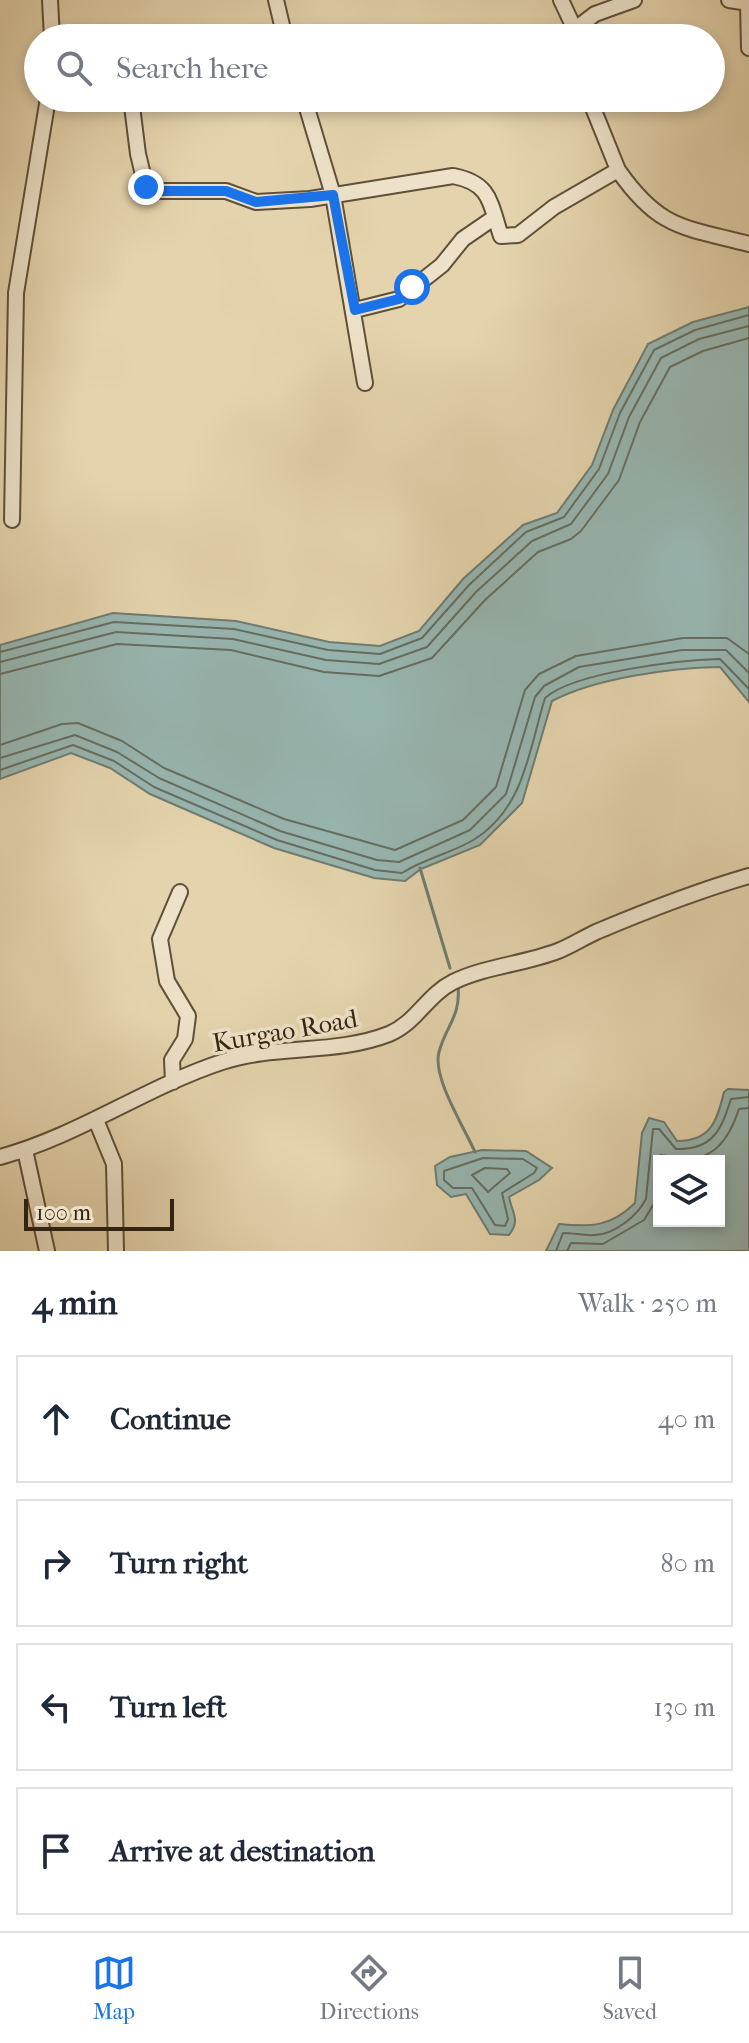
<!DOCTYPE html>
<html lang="en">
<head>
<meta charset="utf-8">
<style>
  body { margin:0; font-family:"IM FELL French Canon",serif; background:#f6f6f7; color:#1f2937 }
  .controls { position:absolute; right:24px; bottom:24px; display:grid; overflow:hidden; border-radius:0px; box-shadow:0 4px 12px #0003 }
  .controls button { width:72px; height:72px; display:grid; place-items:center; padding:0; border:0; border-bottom:2px solid #e0e1e3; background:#fff; color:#1f2937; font:40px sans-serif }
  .scale { position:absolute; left:24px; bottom:20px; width:150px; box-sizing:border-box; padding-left:8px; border:4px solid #332511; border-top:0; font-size:22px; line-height:28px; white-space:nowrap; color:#332511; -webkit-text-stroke:6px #ede2c9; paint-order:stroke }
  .stop { position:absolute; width:24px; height:24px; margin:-18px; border:6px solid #1a73e8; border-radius:50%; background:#fff }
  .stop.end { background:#1a73e8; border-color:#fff; box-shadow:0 2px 8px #0008 }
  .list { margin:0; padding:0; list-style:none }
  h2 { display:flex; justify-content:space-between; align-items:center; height:104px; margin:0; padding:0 32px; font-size:34px }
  h2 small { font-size:26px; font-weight:400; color:#747a83 }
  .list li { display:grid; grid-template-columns:52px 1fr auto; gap:24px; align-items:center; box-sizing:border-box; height:128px; margin:0 16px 16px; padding:0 16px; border:2px solid #e0e1e3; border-radius:0px }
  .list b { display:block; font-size:30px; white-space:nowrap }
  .list em { font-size:26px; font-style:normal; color:#747a83 }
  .icon { flex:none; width:44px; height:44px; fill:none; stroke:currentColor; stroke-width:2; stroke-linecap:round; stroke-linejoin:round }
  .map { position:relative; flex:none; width:749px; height:1251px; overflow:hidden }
  .search { position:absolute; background:#fff; box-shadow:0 4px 12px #0003; left:24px; right:24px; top:24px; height:88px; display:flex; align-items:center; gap:20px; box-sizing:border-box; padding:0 28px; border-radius:44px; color:#747a83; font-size:30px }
  .sheet { height:680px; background:#fff }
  nav { display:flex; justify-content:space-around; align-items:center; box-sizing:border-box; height:112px; border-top:2px solid #e0e1e3; background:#fff; font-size:22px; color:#747a83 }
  nav a { display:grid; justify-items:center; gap:4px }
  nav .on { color:#1a73e8 }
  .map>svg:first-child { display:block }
</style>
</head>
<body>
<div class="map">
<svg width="749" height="1251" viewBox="0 0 749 1251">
  <rect width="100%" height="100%" fill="#e4d3ac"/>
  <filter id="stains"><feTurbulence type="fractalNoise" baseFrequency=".0025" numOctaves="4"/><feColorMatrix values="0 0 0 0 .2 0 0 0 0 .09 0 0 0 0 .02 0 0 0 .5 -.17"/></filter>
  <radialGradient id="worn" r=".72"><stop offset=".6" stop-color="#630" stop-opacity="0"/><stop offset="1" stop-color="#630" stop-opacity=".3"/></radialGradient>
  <path fill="#97b6b1" stroke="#6f7c71" stroke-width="2" fill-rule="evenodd" d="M749,307V702L720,667C670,668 596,678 552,701L522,803L480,845L421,869L405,881L374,878L274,848L150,794L110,768L71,753L0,779V645L113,613L236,621L329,642L380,646L419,631L463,579L523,525L557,513L592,465L613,410L648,344L693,322Z
    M728,1089L749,1090V1251H546L559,1224C590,1227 611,1227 635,1203L642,1133L649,1118L664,1122L677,1141C711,1141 717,1121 724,1092ZM719,1161V1221H659V1161Z
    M482,1150L526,1151L552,1168L539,1180L509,1197C512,1213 521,1220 509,1235L490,1234L466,1194L451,1197L437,1185L435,1166L450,1157Z"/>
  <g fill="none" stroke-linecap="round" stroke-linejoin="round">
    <path stroke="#656e61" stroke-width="2" d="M0,652L114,622L234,629L328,650L380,654L422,638L469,585L526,532L564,517L599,469L620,413L654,350L695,330L749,315
      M0,662L116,632L233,639L326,660L379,664L427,647L476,592L532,541L571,524L608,474L629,417L661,358L699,339L749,326
      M0,674L117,644L231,650L324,672L379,676L432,658L485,600L538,552L571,539L581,531L619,480L640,422L670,367L703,351L749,338
      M0,745L62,724L78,723L122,741L164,768L284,819L395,850L463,820L496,787L525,690L539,674L576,656L683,638H727L749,654
      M0,758L75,735L117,752L159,778L280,831L377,860L399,862L470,830L506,794L535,697L544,686L579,667L682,650H726L749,673
      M0,770L73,745L114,761L154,787L277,840L375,870L402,873C425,858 453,853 475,839C525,807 529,749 545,698C574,672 680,660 720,659L749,689
      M483,1158L523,1159L537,1168L534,1173L502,1193L508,1219L505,1226L495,1225L472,1188H453L444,1180V1171Z
      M485,1168L507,1169L510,1173L488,1192L472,1175Z
      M556,1251L563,1233C574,1233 584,1236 595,1235C614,1235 638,1215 646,1199L653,1129H659L676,1149C713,1150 721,1130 731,1099L749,1097
      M567,1251L571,1243L603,1244L644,1220L655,1202L660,1155C666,1155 671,1158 678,1159C714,1162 729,1139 739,1109L749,1108"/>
    <path stroke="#6f7c71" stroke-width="3" d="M420,868L450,968
      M458,986C461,1017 446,1025 439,1052C432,1077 464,1127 475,1152"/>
    <defs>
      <path id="minor" d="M50,0L52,38
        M276,0L285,38
        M561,0L576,32
        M729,0L749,3
        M748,3L749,48
        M577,38L578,27L595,14L634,0
        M131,98L138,154L146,187L162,191H226L256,202L310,199L453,176C491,183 490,203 501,236L518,235L554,207L618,170L589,98
        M304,98L333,195L365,383
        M618,170C659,229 683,227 749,244
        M355,310L399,299L442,265L463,239L495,217
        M12,520L16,293L48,98
        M173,1082L172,1060L185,1039L188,1016L167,981L160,939L180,892
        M96,1120L114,1164L116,1251
        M25,1150L47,1251
        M0,1157C78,1136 146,1087 222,1062C277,1044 335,1055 389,1034C416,1023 427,995 453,982C486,966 524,964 558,951C571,946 583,938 596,932C646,911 697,891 749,876"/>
    </defs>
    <use href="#minor" stroke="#5f5038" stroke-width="18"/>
    <use href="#minor" stroke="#ede2c9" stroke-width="14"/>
  </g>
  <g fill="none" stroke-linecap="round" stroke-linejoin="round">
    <path stroke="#1a73e8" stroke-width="10" d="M146,187L162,191H226L256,202L333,195L355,310L399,299L412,287"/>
  </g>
  <g text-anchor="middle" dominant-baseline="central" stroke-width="7" stroke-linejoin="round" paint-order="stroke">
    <g font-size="26" fill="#332511" stroke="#ede2c9">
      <text transform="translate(285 1031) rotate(-10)">Kurgao Road</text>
    </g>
  </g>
  <rect width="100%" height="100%" filter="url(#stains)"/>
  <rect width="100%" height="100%" fill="url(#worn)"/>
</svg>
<div class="controls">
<button><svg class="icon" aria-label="layers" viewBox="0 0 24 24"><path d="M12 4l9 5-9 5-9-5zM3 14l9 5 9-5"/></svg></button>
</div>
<div class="scale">100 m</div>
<div class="stop" style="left:412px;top:287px"></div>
<div class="stop end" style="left:146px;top:187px"></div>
<div class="search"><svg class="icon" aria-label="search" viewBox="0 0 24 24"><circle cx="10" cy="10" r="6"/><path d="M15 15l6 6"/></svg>Search here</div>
</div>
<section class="sheet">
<h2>4 min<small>Walk · 250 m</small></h2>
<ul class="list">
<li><svg class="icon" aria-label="ahead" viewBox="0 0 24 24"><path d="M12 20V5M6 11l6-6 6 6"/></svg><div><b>Continue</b></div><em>40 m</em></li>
<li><svg class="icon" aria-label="right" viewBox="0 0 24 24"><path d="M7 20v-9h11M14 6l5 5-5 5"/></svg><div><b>Turn right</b></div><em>80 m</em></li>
<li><svg class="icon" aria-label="left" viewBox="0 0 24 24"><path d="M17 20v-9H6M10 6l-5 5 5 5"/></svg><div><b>Turn left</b></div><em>130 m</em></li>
<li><svg class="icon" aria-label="arrive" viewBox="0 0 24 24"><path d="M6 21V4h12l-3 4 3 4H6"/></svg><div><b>Arrive at destination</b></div></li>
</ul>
</section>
<nav>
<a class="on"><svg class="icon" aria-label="map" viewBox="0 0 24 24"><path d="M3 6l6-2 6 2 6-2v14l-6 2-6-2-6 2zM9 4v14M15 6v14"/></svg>Map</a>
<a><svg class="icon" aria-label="directions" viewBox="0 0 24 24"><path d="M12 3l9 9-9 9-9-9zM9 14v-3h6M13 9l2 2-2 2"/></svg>Directions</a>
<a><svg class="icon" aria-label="saved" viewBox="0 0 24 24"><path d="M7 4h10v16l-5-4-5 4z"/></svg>Saved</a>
</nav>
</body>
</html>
